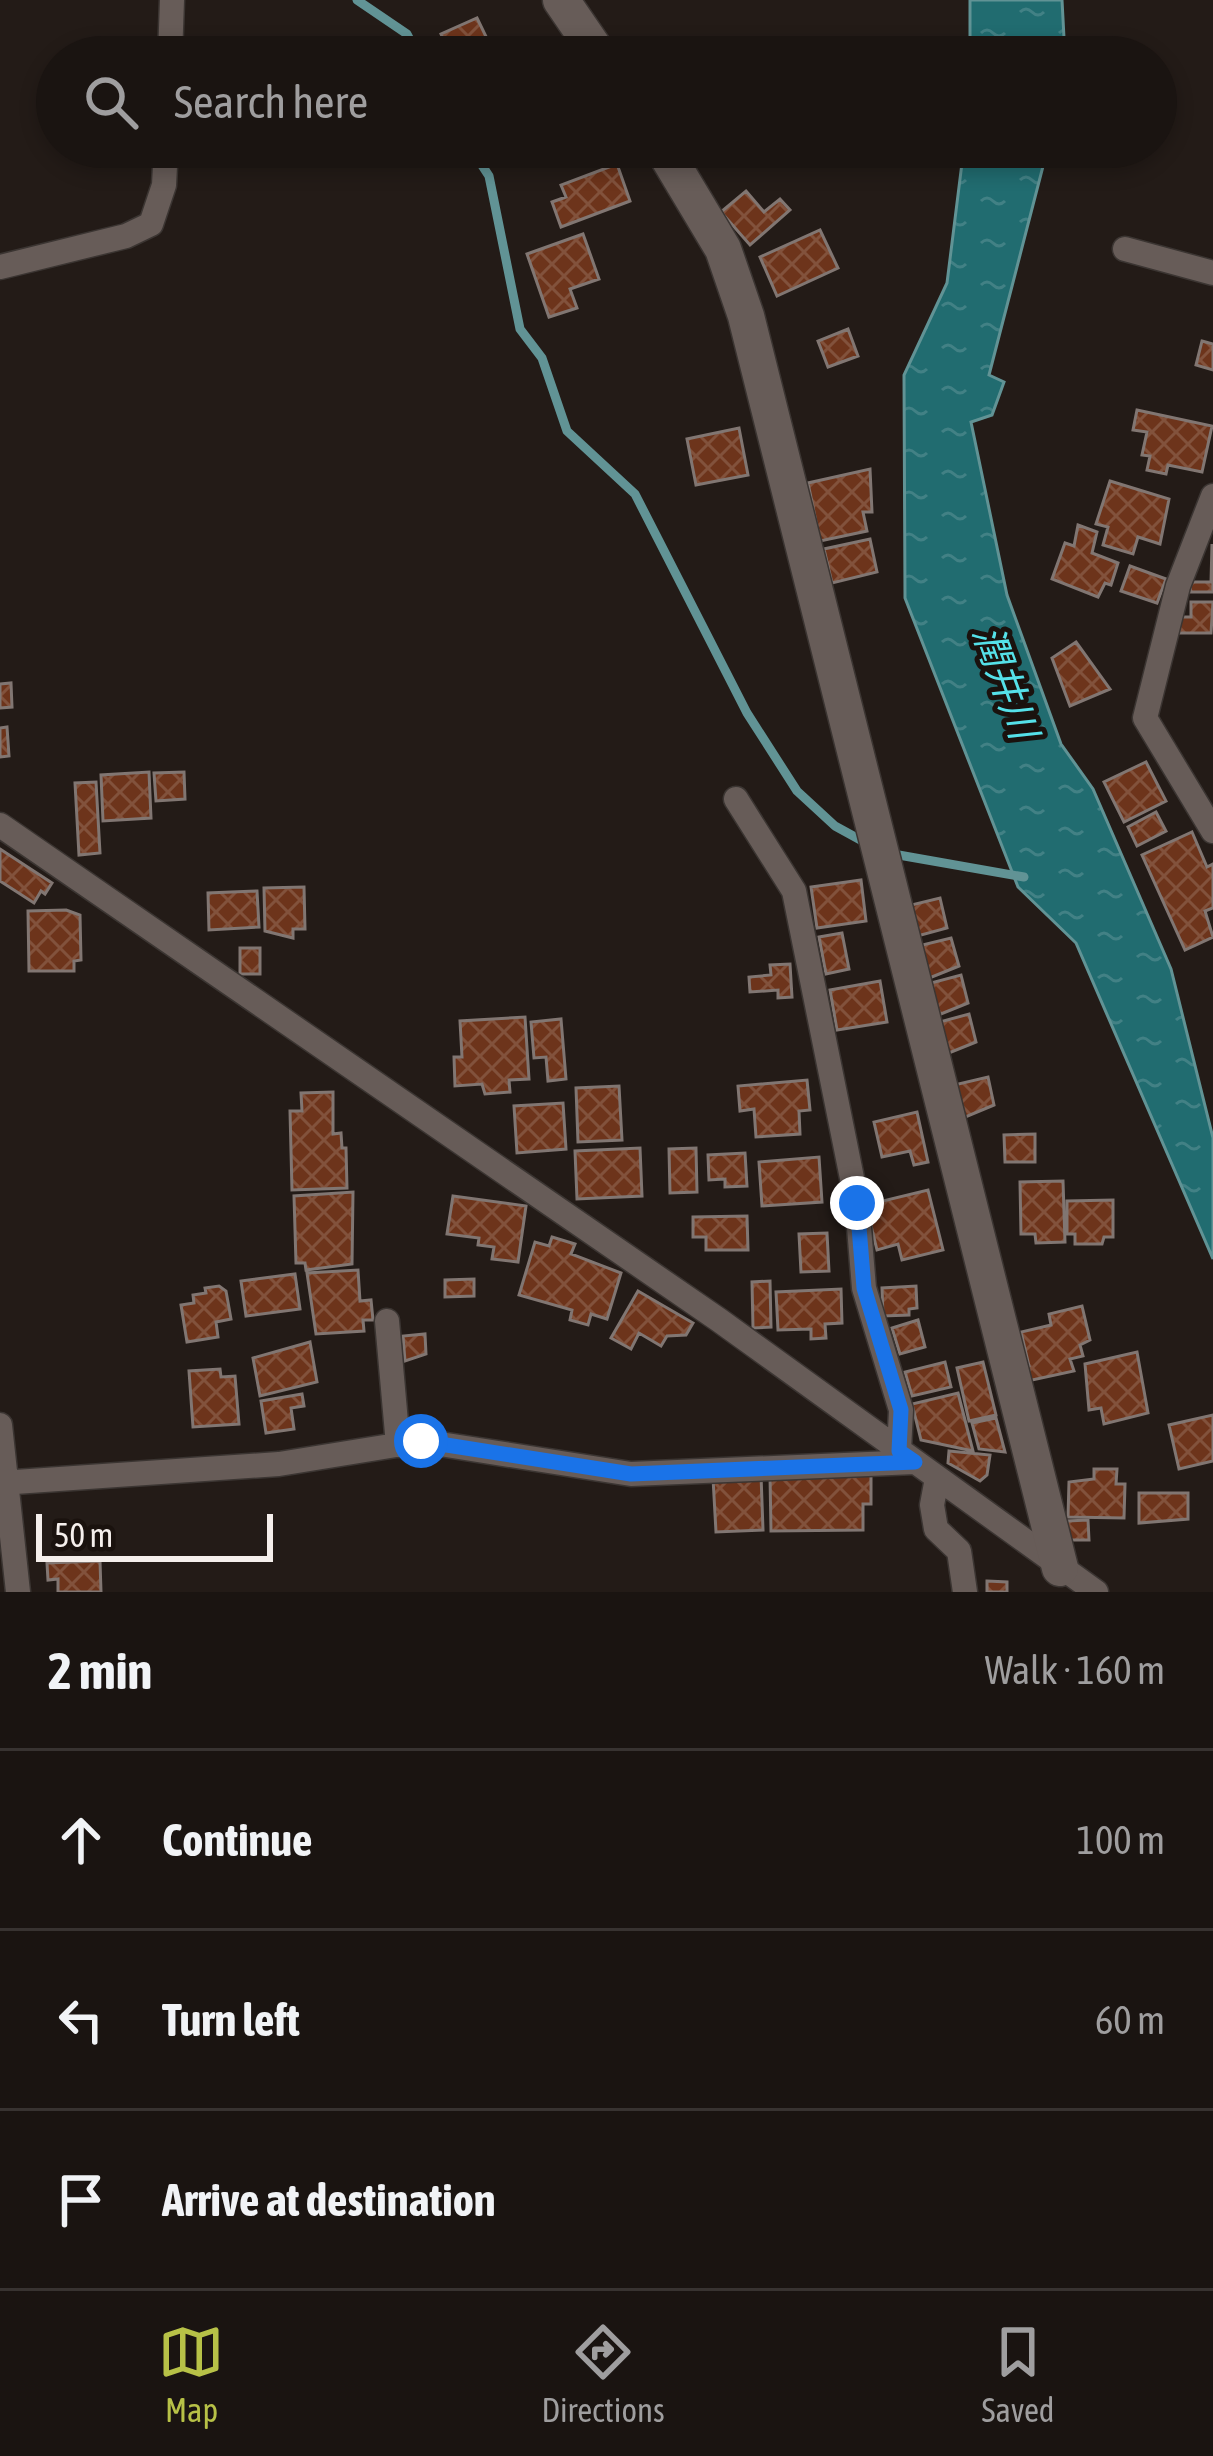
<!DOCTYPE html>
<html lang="en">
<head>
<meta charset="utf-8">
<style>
  body { margin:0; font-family:"Asap Condensed","Noto Sans JP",sans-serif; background:#27211f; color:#f1f3f6 }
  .scale { position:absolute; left:36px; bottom:30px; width:237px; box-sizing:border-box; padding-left:12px; border:6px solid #f5efec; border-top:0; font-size:33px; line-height:42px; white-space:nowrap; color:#f5efec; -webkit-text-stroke:9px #1a120e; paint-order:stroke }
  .stop { position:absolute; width:36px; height:36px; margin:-27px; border:9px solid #1a73e8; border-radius:50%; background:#fff }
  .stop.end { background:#1a73e8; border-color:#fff; box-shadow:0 3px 12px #0008 }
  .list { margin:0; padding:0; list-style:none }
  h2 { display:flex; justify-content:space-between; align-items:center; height:156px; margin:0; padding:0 48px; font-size:51px }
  h2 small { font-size:39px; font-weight:400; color:#9f9e9f }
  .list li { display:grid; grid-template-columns:78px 1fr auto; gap:36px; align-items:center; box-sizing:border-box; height:180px; padding:0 48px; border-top:3px solid #383331 }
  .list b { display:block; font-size:45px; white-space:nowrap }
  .list em { font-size:39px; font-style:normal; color:#9f9e9f }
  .icon { flex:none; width:66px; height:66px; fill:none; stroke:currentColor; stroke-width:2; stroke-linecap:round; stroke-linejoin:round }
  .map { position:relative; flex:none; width:1213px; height:1592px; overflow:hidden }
  .search { position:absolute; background:#1a1411; box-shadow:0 6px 18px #0003; left:36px; right:36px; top:36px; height:132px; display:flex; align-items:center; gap:30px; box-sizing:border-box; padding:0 42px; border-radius:66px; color:#9f9e9f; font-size:45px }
  .sheet { height:696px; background:#1a1411 }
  nav { display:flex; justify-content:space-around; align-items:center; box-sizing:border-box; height:168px; border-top:3px solid #383331; background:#1a1411; font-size:33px; color:#9f9e9f }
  nav a { display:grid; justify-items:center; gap:6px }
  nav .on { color:#b7c147 }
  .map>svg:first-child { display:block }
</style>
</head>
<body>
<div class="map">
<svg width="1213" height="1592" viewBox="0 0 1213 1592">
  <defs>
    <pattern id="water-ripples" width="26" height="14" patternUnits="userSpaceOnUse" patternTransform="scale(3)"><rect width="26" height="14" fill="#216c70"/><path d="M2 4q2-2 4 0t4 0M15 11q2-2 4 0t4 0" fill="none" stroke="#428185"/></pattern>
    <pattern id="building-cross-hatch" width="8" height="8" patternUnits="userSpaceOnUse" patternTransform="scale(3)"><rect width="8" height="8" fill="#6d341b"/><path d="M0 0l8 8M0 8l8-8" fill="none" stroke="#82523c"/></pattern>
  </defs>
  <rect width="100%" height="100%" fill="#231b17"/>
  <path fill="url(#water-ripples)" stroke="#619395" stroke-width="3" d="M970,0H1062L1065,57H970Z
    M964,147H1048L989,375L1004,382L992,415L971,422L1007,595L1061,744L1093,789L1171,969L1213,1138V1259L1076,943L1018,887L905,598L904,375L947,283Z"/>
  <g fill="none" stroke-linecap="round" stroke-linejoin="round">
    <path stroke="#619395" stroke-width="9" d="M357,0L407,34L419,57
      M470,147L489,176L520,329L542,358L567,431L635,494L747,713L797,791L835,826L866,843
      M893,854L1024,877"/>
  </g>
  <path fill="url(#building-cross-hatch)" stroke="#817672" stroke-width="3" d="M477,18L492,49L473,57H451L441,34Z
    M755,147H791L761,160Z
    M617,164L630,201L561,227L552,202L566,197L561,185Z
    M746,191L764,212L780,199L790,210L750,245L721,212Z
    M820,230L838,268L777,296L760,257Z
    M583,234L599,279L570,289L577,308L549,317L527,254Z
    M848,329L858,356L828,367L818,341Z
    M1202,341L1213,344V370L1196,365Z
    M1137,410L1212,426L1202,472L1168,465L1166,474L1147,470L1150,456L1142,455L1147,432L1133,430Z
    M739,428L748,475L696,485L687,439Z
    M870,469L872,512H863L867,531L820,541L808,483Z
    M1110,481L1169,499L1160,544L1138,537L1133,554L1103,545L1108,527L1096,524Z
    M1078,525L1097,532L1092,553L1118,563L1111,585L1105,583L1098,597L1052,579L1065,543L1074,546Z
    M870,539L877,572L832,583L824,549Z
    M1212,544L1213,592H1190L1191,582H1211Z
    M1130,566L1166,579L1157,603L1121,591Z
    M1191,602H1213L1211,633H1179V617H1191Z
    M1076,642L1110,689L1070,706L1052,658Z
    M11,683L12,707L0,708V684Z
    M7,727L9,756L0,757V728Z
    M1146,762L1166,801L1124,822L1104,782Z
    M149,772L151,818L103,821L101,775Z
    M184,772L185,799L156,801L154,773Z
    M96,782L100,853L79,855L75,783Z
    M1156,812L1166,831L1137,846L1128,827Z
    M1192,832L1207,867L1213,864V908L1205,911L1213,937L1185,950L1142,855Z
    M0,849L52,883L45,894L41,891L34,903L0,881Z
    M861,880L866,921L817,928L811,887Z
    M304,887L305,929H293V938L265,931L264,888Z
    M257,891L259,927L209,930L208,893Z
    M940,898L947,928L914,937L907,906Z
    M66,910L80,915L81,960L74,961V971H29L28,911Z
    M842,933L849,969L826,974L819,937Z
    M951,938L959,966L927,979L918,946Z
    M240,948H260V974H240Z
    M790,964L792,997L778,998V990L750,992L749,977L771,975L770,965Z
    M961,975L968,1003L936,1016L927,984Z
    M880,981L887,1022L837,1030L830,990Z
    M969,1014L976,1042L944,1055L936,1023Z
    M525,1017L529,1079L509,1080L510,1092L485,1094L482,1084L455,1086L454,1057H462L460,1021Z
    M561,1019L566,1079L548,1081L546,1057L534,1058L531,1022Z
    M988,1077L994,1105L963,1118L954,1085Z
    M807,1080L810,1110L799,1111L800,1134L756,1137L754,1109L740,1111L738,1086Z
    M619,1086L622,1140L578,1142L576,1088Z
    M333,1092V1134L341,1133L342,1148H346L347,1188L292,1190L290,1111H302L301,1093Z
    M563,1103L566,1149L517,1153L514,1106Z
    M917,1112L928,1162L914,1165L910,1151L882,1157L874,1122Z
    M1035,1134V1162H1005L1004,1135Z
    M640,1148L642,1196L577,1199L575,1151Z
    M696,1148L697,1192L670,1193L669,1149Z
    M745,1153L747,1186L725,1187V1179L709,1180L708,1155Z
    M819,1157L822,1202L762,1206L759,1162Z
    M1063,1181L1065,1242L1036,1243L1035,1234H1021L1020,1182Z
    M928,1190L943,1250L902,1260L898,1244L877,1250L866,1205Z
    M353,1192L352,1264L306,1270L305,1263H296L294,1196Z
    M453,1196L526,1206L518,1262L492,1259L494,1247L478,1245L479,1238L447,1234Z
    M1113,1200V1237H1104L1102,1244H1075V1234H1067V1201Z
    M747,1216L748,1250H706V1237H693V1217Z
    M827,1233L829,1271L801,1272L799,1234Z
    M552,1237L575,1244L571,1254L621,1273L607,1319L591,1314L588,1325L570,1320L572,1310L519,1295L535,1242L549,1246Z
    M358,1270L360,1301L371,1300L373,1320H363L364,1331L316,1334L307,1273Z
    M295,1274L300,1309L246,1316L241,1281Z
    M474,1279V1296L445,1297V1280Z
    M770,1281L771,1327L753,1328L752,1282Z
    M219,1286L226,1291L231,1319L216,1322L218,1337L187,1342L181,1305L194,1303L193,1295L206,1293L205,1288Z
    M916,1286L917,1308L909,1309V1315L883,1316L882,1288Z
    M841,1289L842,1323L825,1324L826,1338L811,1339V1329L778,1330L776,1292Z
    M638,1291L693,1323L686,1335L667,1336L661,1346L639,1333L631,1349L611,1338Z
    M1082,1306L1090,1340L1080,1345L1083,1356L1070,1359L1074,1371L1023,1382L1020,1369L1029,1366L1021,1332L1051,1325L1049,1314Z
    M918,1320L925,1347L900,1354L892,1328Z
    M425,1334L426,1354L405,1361L403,1336Z
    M310,1342L317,1382L260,1396L253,1358Z
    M1137,1352L1148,1413L1104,1424L1101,1408L1089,1410L1085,1364Z
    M945,1362L951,1387L912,1396L905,1372Z
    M983,1362L996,1415L969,1421L957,1368Z
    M220,1369L221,1377L235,1376L239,1424L193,1427L189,1371Z
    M958,1393L973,1451L921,1440L912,1404Z
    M302,1394L304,1406L291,1408L294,1429L266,1433L261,1401Z
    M1213,1415V1461L1179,1469L1169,1425Z
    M996,1418L1005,1452L979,1449L972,1423Z
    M949,1451L990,1455L987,1475L980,1481L948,1463Z
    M1094,1469H1117L1116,1484H1125L1124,1518L1068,1517L1069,1482L1094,1479Z
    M871,1474V1504H863V1530L771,1531L770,1476Z
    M761,1475L763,1530L716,1532L713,1478Z
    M1139,1493H1188V1519L1139,1523Z
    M1088,1520L1089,1540H1067V1521Z
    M100,1561L101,1592H58V1579L48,1580L47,1563Z
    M987,1581L1007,1582V1592H987Z"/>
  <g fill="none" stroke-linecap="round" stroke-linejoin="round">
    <defs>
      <path id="street" d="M170,57L172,0
        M1125,249L1213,273
        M0,267L126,236L151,224L164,185L166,147
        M1213,496L1178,586L1145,718L1213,831
        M736,799L794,891L857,1203L864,1288L901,1410L899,1451
        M0,825L719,1320L1096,1592
        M387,1321L398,1445
        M0,1425L18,1592
        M937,1478L932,1505L936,1529L959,1551L965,1592
        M0,1483L279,1464L421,1441L631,1474L915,1462"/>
      <path id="secondary" d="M561,0L600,57
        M662,147L723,249L746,316L1060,1568"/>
    </defs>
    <use href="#street" stroke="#3b3532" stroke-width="27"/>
    <use href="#secondary" stroke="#3b3532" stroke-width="39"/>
    <use href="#street" stroke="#675c58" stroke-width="24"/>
    <use href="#secondary" stroke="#675c58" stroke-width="36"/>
  </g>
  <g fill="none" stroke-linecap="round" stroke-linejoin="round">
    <path stroke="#1a73e8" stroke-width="15" d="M421,1441L631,1474L915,1462L899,1451L901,1410L864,1288L857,1203"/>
  </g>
  <g text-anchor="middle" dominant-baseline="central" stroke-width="10" stroke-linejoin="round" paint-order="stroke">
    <g font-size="39" font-style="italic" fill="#55e1e9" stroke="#1a120e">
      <text transform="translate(1006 682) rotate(70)">潤井川</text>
    </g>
  </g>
</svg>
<div class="scale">50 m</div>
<div class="stop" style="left:421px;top:1441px"></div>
<div class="stop end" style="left:857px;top:1203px"></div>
<div class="search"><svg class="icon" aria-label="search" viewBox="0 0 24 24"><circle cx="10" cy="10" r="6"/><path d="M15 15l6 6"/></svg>Search here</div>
</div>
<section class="sheet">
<h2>2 min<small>Walk · 160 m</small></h2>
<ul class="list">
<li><svg class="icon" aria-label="ahead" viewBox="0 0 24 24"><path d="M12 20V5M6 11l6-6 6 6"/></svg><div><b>Continue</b></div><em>100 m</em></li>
<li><svg class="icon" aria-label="left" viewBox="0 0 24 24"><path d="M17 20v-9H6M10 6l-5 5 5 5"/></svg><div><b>Turn left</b></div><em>60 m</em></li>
<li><svg class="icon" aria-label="arrive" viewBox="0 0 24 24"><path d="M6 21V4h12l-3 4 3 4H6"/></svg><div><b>Arrive at destination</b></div></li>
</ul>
</section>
<nav>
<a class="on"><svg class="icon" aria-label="map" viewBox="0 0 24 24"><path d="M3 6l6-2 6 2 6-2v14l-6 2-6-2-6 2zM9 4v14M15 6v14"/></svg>Map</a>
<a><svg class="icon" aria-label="directions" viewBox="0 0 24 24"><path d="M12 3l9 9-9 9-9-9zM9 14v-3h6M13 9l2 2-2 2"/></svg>Directions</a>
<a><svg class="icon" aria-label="saved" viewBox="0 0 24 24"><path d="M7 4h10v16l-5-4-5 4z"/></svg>Saved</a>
</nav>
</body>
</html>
